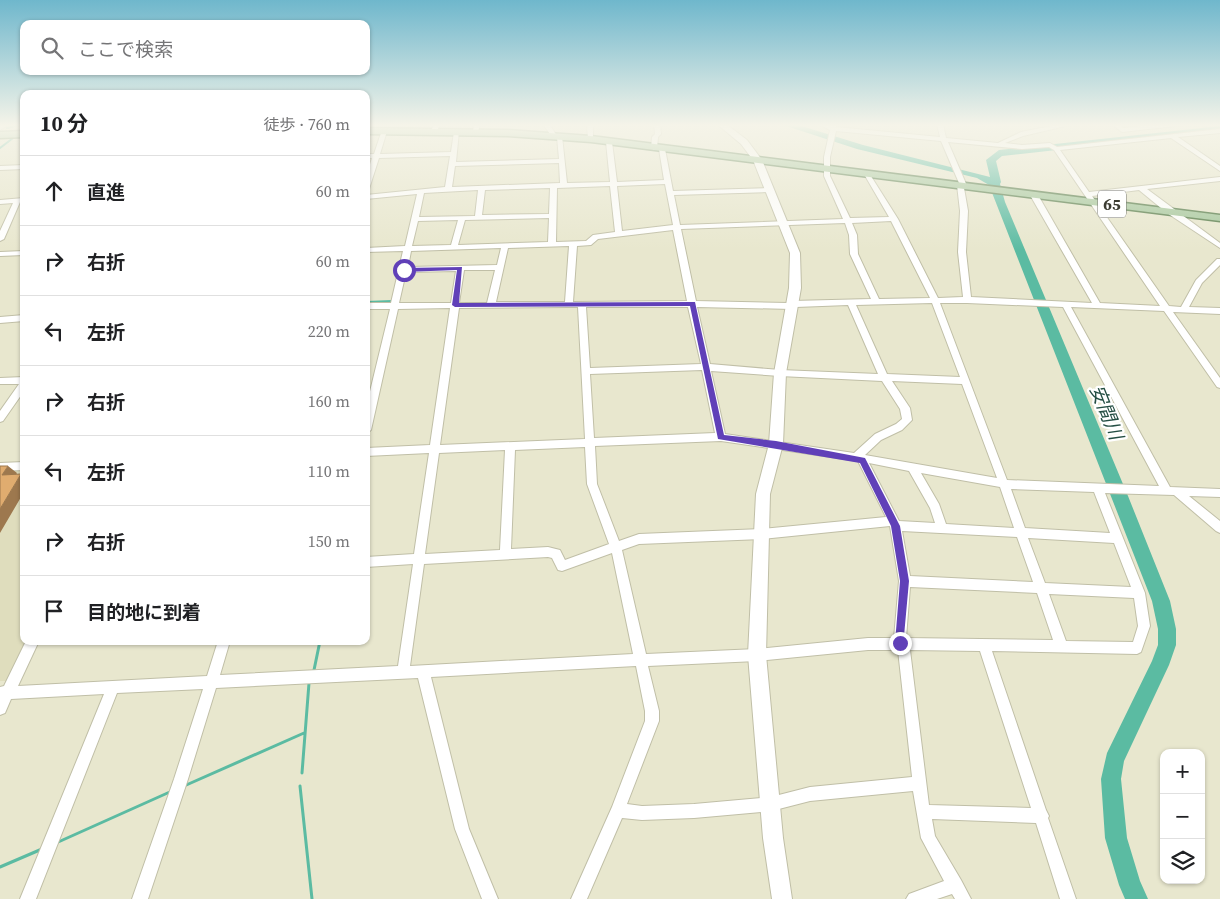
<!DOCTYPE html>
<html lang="ja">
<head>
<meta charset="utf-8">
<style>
  body { margin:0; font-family:"Source Serif 4","Noto Sans JP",serif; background:#f2f2f2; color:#202124 }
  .controls { position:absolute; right:15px; bottom:15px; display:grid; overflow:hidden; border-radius:10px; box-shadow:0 1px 4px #0004 }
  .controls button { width:45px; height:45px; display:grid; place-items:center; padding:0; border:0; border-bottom:1px solid #e0e0e0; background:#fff; color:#202124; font:25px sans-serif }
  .stop { position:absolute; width:15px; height:15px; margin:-11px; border:4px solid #6040b8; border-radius:50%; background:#fff }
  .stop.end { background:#6040b8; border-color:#fff; box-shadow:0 1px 5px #0008 }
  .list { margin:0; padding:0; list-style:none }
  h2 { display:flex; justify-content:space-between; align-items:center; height:65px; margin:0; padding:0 20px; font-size:21px }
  h2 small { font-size:16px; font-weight:400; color:#757577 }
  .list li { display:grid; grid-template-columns:32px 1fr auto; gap:15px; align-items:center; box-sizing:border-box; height:70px; padding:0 20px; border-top:1px solid #e0e0e0 }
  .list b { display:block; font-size:19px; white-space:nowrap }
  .list em { font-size:16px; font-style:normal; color:#757577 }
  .icon { flex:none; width:28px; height:28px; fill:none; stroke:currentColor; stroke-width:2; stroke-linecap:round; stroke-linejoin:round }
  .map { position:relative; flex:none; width:1220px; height:899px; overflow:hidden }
  .search { position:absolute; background:#fff; box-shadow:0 1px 4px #0004; left:20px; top:20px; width:350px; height:55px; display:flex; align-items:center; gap:12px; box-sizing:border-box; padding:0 18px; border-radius:10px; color:#757577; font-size:19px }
  .panel { position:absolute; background:#fff; box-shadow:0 1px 4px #0004; left:20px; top:90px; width:350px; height:555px; border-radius:10px }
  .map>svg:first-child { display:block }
</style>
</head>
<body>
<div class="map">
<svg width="1220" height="899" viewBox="0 0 1220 899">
  <rect width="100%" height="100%" fill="#e8e7ce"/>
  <path fill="#dfddbd" d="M24,469V641H27L6,681H0V470Z"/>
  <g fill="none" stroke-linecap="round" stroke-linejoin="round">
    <path stroke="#5bbba2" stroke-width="2" d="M7,128L22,124
      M0,148L17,135
      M366,302L392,301"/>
    <path stroke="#5bbba2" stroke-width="3" d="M314,670L320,641
      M302,773L309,683
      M184,786L304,733
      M300,786L312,899
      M56,843L172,791
      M0,867L42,849"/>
    <path fill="#5bbba2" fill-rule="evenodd" d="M780,124H795L863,145L990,177L986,160L999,150L1220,126V132L1002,156L996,161L1001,182L1000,184L1005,202L1128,496L1170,601L1176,629V645L1169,665L1124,761L1121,779L1127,838L1140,881L1148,899H1125L1119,885L1105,838L1101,779L1107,753L1152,661L1158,645V629L1152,601L989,185L977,178L857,149Z"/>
    <defs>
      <path id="street" d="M2,124H9L0,130V125Z
        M434,124H440L437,131L434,133L431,131Z
        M474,124H480L478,133L473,132Z
        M543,124H549L557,136L556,137H552Z
        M587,124H593V140L588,139Z
        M654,124H660L661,134L658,137L657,148L654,150L651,148L652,137L655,134Z
        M818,124L831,126V124H837L836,127L940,137L937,124H943L946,138L998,143L1021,132L1061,124H1074L1023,136L1005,143L1022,145L1050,143L1057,147L1220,129V133L1178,137L1220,166V171L1171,138L1060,150L1089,192L1220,177V181L1147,189L1220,243V248L1167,213L1139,190L1092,196L1169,306L1181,307L1196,280L1217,259H1220V265L1202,283L1189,307L1220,308V314L1173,312L1220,378V388L1217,387L1164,311L1071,307L1170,487L1220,489V497L1189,496L1220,521V533L1216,531L1174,495L1105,493L1145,593L1150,626L1141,652L1137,654L992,651L1046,810L1049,816L1048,818L1076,899H1060L1036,823L932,819L935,836L961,880L971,899H955L952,894L937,899H906L909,894L944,881L921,838L913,791L810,801L771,811L694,818L642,820L622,818L587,899H571L612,807L645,721V711L636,666L431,677L469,829L498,899H482L455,829L418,678L216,688L188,779L148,899H132L174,779L203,689L117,693L36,899H20L104,694L11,699L5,713L0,715V687L4,686L26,641H39L18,686L207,676L218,641H230L220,675L398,666L413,564L366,567V557L414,554L429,453L366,456V448L430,445L450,308L398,309L371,430L366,434V408L390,309H366V303H391L403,251L366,252V248L405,246L417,194L366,199V195L445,187L450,156L379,158L369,189L366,191V177L372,158H366V154H374L382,130L387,131L380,154L451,152L454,132L459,131L456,162L559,159L557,137L562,136L567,183L610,182L606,142L609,140L612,142L617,182L664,180L659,149L662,147L665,149L673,191L769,188L772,190L769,192L674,195L680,225L843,219L824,176V157L830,130ZM836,131L941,141L959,183L957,185L960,211L958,252L963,297L938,298L898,219L869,173L864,174L889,217L850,218L830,176V157ZM948,142L1022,149L1049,147L1054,150L1160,306L1100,303L1038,195L1034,193L1030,195L1092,303L971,297L966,252L968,211L964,188L967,186ZM559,163L560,183L452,187L455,166ZM665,184L673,225L622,231L617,186ZM610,186L615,232L593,235L586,241L556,242L557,188ZM550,188L549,214L482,215L485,190ZM478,190L475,216L419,217L424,193ZM549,218L548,242L458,245L465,220ZM458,220L451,245L412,246L418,221ZM891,221L930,298L879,299L858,254L857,235L852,223ZM845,223L849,235L850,254L871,299L792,301L788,303L696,301L681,229ZM673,230L687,301L573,302L577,246L591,245L598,239ZM569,246L565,302H496L508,248ZM501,248L497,265L408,267L411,251ZM464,270H495L487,303H459ZM456,271L451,303H399L406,272ZM932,303L960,377L887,374L856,305ZM940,303H967L1063,307L1159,486L1007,480ZM848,305L878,374L780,370L710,364L697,307L792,309L796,307ZM568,307H578L585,439L440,445L459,308ZM586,307H688L701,364L590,368ZM702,370L715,433L594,438L590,374ZM711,371L780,376L882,381L900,409L902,419L896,424L875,434L854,453L725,434ZM892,381L962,384L997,478L865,455L881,440L902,430L912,420L910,408ZM721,441L858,461L886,517L762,529L639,534L619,541L597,484L595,446ZM585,447L587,484L609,544L565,560L560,550L548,547L511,549L515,450ZM505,450L500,550L425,554L439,453ZM869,463L909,471L930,508L935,523L899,521ZM921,473L1000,487L1014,528L946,524L939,504ZM1011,489L1094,492L1110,533L1025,528ZM890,526L899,581L894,638H868L757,649L646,654L622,550L639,544L762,539ZM902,531L1017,537L1033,582L910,576ZM1028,538L1114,543L1131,587L1045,583ZM612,553L633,654L410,666L424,564L548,557L552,558L558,570L562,571ZM910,587L1037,593L1053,640L906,638ZM1049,594L1134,598L1138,626L1133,642L1066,641ZM868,650H898L912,777L810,787L771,797L694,804L642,806L627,804L659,721V711L648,666L757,661ZM910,650L980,651L1031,808L929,805Z
        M1111,124H1118L1123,128L1158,124H1178L1175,126L1122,132Z
        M24,165V169L0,170V166Z
        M24,198V202H20L4,239L0,241V231L13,203L0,204V200Z
        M24,251V255L0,256V252Z
        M24,315V321L0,323V317Z
        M24,377V391L3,421L0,422V411L19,384H0V378Z
        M24,462V470L0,471V463Z"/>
      <path id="secondary" d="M717,124H726L747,140L762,160L800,253L801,288L786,373L783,444L770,494L766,655L783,838L792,899H772L763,838L748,655L756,494L769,444L774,373L789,288L790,253L753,160L741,144Z"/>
      <path id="primary" d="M366,128L508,130L591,136L1220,215V221L591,142L508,136L366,134Z
        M24,131V137L0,138V132Z"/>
    </defs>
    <use href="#street" stroke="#c0bfa7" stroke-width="2"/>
    <use href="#secondary" stroke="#c0bfa7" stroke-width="2"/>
    <use href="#primary" stroke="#5a7e4d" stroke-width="3"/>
    <use href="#street" fill="#fff" fill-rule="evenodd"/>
    <use href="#secondary" fill="#fff" fill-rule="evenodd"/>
    <use href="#primary" fill="#a6c79d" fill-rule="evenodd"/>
  </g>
  <path fill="#9d784e" d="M8,466L17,473L12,482L2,475Z
    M21,474L24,476V492L0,533V509Z"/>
  <path fill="#e0ac6f" stroke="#9d784e" d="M0,466H8L2,475L21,474L0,509Z"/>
  <linearGradient id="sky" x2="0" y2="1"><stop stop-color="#6fb7cc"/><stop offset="0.5" stop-color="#f5f4e9"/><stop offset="1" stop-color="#f5f4e9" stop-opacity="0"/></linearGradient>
  <rect width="1220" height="250" fill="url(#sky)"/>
  <path fill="#6040b8" d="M462,267L459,303L695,302L724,435L776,441L865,458L900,526L909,581L903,647H896L895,643L900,581L891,526L860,463L718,439L690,306L455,307L452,305L457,270L404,272L400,270L404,268Z"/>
  <g text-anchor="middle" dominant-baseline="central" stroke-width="4.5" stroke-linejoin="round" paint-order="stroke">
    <rect fill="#fff" stroke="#767670" stroke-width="1" x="1098" y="190.5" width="28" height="27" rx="4"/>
    <g font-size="16" font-weight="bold" fill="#3c3c32">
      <text x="1112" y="204">65</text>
    </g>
    <g font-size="19" font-style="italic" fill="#244e43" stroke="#fff">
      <text transform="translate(1107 412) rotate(68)">安間川</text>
    </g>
  </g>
</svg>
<div class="controls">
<button>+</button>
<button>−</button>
<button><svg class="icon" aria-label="layers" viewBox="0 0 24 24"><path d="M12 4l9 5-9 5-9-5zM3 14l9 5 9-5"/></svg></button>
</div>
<div class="stop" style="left:404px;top:270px"></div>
<div class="stop end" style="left:900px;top:643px"></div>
<div class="search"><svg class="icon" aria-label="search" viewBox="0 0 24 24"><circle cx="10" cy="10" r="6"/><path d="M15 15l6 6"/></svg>ここで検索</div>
<section class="panel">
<h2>10 分<small>徒歩 · 760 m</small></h2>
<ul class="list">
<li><svg class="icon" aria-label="ahead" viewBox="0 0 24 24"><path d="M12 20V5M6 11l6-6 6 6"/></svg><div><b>直進</b></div><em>60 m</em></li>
<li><svg class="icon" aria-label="right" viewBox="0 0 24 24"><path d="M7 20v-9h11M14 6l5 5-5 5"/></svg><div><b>右折</b></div><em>60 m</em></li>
<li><svg class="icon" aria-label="left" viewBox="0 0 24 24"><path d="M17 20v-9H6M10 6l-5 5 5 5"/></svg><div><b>左折</b></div><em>220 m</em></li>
<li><svg class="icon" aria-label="right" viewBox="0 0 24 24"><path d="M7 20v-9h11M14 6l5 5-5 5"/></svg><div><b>右折</b></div><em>160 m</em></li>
<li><svg class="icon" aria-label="left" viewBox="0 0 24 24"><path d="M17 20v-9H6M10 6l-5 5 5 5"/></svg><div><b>左折</b></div><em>110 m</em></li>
<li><svg class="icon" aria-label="right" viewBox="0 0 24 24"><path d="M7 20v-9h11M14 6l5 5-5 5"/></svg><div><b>右折</b></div><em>150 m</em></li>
<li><svg class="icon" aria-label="arrive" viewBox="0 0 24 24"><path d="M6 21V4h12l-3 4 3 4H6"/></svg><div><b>目的地に到着</b></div></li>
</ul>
</section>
</div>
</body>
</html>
